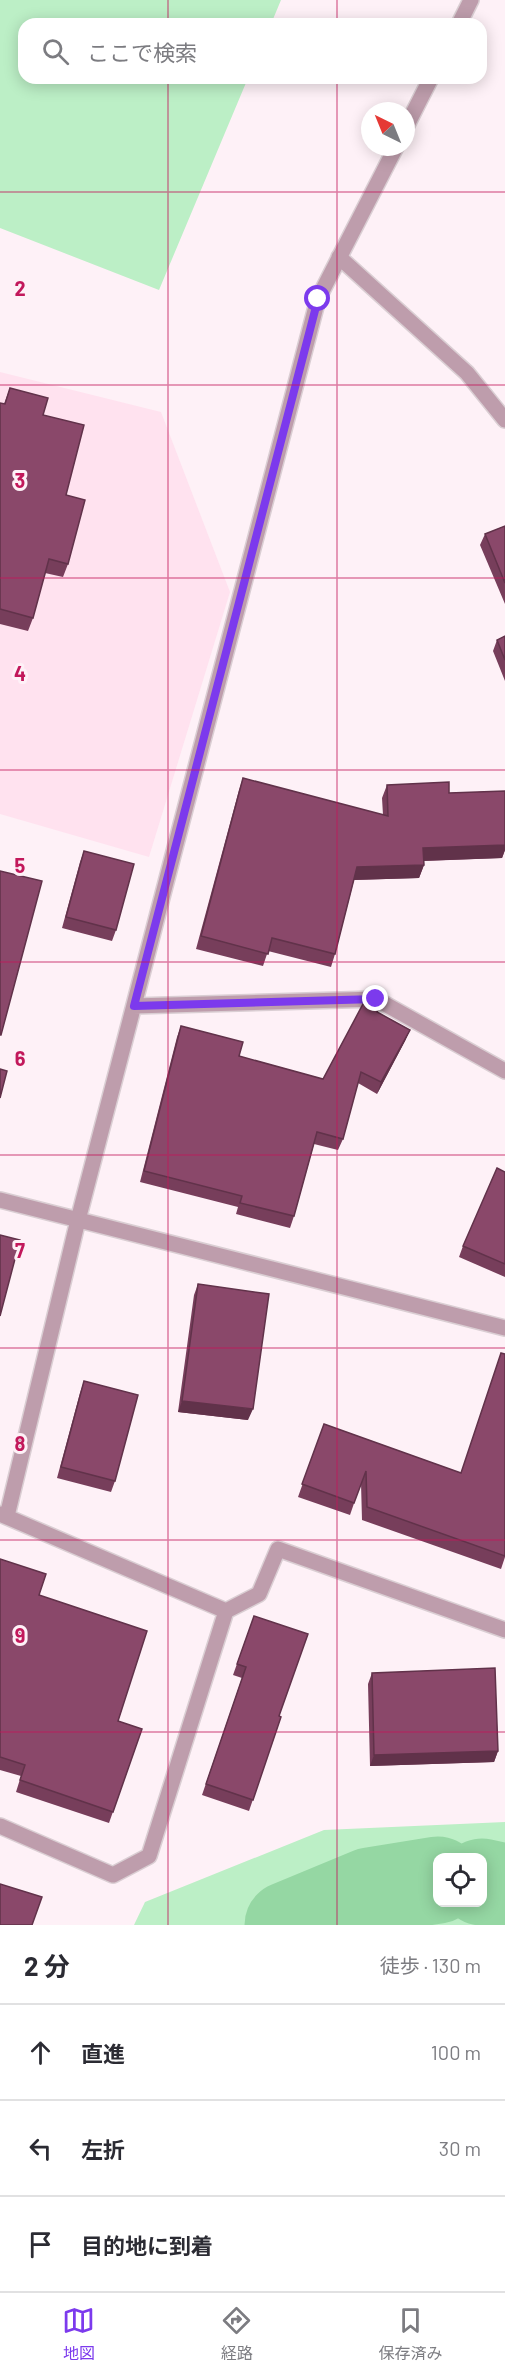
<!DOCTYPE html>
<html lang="ja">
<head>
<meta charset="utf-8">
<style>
  body { margin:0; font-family:Barlow,"Noto Sans JP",sans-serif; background:#f7f7f7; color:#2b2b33 }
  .controls { position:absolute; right:18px; bottom:18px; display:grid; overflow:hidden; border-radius:12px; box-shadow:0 3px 15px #0003 }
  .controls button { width:54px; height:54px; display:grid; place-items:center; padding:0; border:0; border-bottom:2px solid #e1e1e2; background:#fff; color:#2b2b33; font:30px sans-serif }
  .compass { position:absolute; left:361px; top:102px; width:54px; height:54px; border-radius:50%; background:#fff; box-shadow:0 3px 15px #0003; rotate:317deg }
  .stop { position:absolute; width:18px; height:18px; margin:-14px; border:4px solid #7c3aed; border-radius:50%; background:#fff }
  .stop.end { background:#7c3aed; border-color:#fff; box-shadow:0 2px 6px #0008 }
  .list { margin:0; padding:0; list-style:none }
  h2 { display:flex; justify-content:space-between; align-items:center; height:78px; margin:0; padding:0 24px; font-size:26px }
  h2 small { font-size:20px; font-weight:400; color:#7c7c81 }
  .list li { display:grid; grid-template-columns:39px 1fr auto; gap:18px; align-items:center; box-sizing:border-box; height:96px; padding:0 24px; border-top:2px solid #e1e1e2 }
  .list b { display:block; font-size:22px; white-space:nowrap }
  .list em { font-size:20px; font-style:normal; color:#7c7c81 }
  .icon { flex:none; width:33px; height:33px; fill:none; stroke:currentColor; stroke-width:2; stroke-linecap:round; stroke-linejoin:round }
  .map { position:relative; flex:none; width:505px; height:1925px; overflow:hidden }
  .search { position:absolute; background:#fff; box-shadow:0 3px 15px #0003; left:18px; right:18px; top:18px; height:66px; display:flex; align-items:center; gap:15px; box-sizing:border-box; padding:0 21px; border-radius:18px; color:#7c7c81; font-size:22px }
  .sheet { height:366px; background:#fff }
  nav { display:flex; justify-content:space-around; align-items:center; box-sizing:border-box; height:84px; border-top:2px solid #e1e1e2; background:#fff; font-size:16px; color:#7c7c81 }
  nav a { display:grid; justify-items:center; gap:3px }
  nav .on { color:#7c3aed }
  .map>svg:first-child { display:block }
</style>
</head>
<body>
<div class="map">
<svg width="505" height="1925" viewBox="0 0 505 1925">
  <rect width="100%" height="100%" fill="#fef1f7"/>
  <path fill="#ffe2ef" d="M0,372L161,412L230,592L149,857L0,814Z"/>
  <path fill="#bcefc6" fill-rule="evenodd" d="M0,0H281L271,24H24V78H248L159,290L0,228Z
    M505,1822V1925H134L145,1902L324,1830ZM438,1858H482V1902H438Z"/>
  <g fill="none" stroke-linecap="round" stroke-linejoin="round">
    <path stroke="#95d7a3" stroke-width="87" d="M482,1882L505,1887
      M288,1925L370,1891L438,1880"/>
    <defs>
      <path id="minor" d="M459,24L471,0
        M406,127L431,78
        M339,257L467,373L505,420
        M134,1006L376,999L505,1071
        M0,1200L505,1328
        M0,1514L226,1611L149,1856L113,1875L0,1826
        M7,1516L78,1220L318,299L396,147
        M226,1611L259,1594L278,1549L505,1630"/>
    </defs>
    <use href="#minor" stroke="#daced3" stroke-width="18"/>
    <use href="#minor" stroke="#be9dac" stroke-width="15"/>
  </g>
  <path fill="#773e5b" d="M10,388L43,415L66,495L68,564L63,577L45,573L33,618L28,631L0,624V403L4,404Z
    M505,526V604L480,545L485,534Z
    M505,636V681L493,651L497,640Z
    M243,778L383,815L382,798L387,785L449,793L505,791V850L502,858L424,861V865L419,878L354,880L335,954L331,967L268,951L263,966L196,949L239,790Z
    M84,851L116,930L112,941L62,928L80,862Z
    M377,1012L410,1030L405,1041L377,1094L358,1083L343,1139L338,1150L314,1144L294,1216L290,1228L236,1214L238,1207L140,1182L177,1037L181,1026L239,1056L323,1079Z
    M505,1172V1277L459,1257L463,1246Z
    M198,1284L248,1420L178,1412L194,1295Z
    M505,1354V1557L501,1569L362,1520L361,1483L350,1515L298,1497L324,1424L461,1473Z
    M84,1381L115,1481L111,1492L57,1478L80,1393Z
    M0,1559L39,1595L118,1721L142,1729L109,1823L16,1792L21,1776L0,1770Z
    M254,1616L279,1716L281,1717L249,1811L202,1795L242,1678L233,1675Z
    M372,1673L498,1751L494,1762L370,1766L368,1684Z"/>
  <path fill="#61324a" d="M505,845V850L502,858L418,861L423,848Z
    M424,865L419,878L352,880L357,867Z
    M410,1030L405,1041L377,1094L381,1082Z
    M182,1401L253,1409L248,1420L178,1412Z
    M498,1751L494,1762L370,1766L374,1755Z"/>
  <path fill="#8a486a" stroke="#61324a" stroke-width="1.5" d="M10,388L48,398L43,415L84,425L66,495L85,500L68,564L49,559L33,618L0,609V403L5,404Z
    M505,526V583L485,534Z
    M505,636V660L497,640Z
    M243,778L388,816L387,785L449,782V793L505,791V845L423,848L424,865L357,867L335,954L272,938L268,954L201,936Z
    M84,851L134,864L116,930L66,917Z
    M0,871L42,881L1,1035H0Z
    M363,1004L378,1010L377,1012L410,1030L381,1082L361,1072L343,1139L317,1132L294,1216L240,1203L242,1196L144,1171L181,1026L243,1042L239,1056L323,1079Z
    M0,1069L7,1071L0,1098Z
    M497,1168L505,1172V1264L463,1246Z
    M0,1235L20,1240L0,1316Z
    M198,1284L269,1294L253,1409L182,1401Z
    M501,1353L505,1354V1556L367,1507L366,1471L354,1503L302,1484L324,1424L461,1473Z
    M84,1381L138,1395L115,1481L61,1467Z
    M0,1559L46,1574L39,1595L147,1631L118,1721L142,1729L113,1812L20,1780L25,1765L0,1757Z
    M254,1616L308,1634L279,1716L281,1717L253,1800L206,1784L246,1667L237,1664Z
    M495,1668L498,1751L374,1755L372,1673Z
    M0,1884L42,1897L32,1925H0Z"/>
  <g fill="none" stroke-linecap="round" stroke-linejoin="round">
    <path stroke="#7c3aed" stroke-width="8" d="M318,299L134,1006L376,999"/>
  </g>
  <path fill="none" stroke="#c2185b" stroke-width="1.5" stroke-opacity="0.55" d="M168,0V24M337,0V24M168,78V1925M337,78V1925M0,192H505M0,385H505M0,578H505M0,770H505M0,962H505M0,1155H505M0,1348H505M0,1540H505M0,1732H505"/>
  <g font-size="20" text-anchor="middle" font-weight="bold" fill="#c2185b" stroke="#fef1f7" stroke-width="6" stroke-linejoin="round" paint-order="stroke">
    <text x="20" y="296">2</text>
    <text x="20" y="488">3</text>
    <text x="20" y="681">4</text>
    <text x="20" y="873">5</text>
    <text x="20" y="1066">6</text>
    <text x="20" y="1258">7</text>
    <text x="20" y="1451">8</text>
    <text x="20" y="1643">9</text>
  </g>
</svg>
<div class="controls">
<button><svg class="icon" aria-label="locate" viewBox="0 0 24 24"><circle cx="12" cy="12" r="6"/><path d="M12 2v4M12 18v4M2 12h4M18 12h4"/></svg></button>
</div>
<svg class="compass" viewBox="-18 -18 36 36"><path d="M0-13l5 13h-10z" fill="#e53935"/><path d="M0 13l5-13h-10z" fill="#7c7c81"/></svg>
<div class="stop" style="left:318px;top:299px"></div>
<div class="stop end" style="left:376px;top:999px"></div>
<div class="search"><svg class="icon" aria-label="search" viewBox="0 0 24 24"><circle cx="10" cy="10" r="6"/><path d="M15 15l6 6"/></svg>ここで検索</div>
</div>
<section class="sheet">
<h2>2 分<small>徒歩 · 130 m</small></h2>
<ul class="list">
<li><svg class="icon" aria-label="ahead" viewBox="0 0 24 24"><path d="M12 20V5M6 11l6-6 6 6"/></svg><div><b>直進</b></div><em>100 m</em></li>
<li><svg class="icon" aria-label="left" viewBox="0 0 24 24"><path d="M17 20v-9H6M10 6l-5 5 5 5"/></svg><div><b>左折</b></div><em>30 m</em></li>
<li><svg class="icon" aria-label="arrive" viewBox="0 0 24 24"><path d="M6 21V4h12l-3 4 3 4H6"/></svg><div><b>目的地に到着</b></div></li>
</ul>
</section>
<nav>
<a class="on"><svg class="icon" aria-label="map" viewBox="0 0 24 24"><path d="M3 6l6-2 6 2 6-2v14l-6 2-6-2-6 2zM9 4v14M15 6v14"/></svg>地図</a>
<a><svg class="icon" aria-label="directions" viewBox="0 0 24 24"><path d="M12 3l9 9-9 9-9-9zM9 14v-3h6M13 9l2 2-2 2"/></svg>経路</a>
<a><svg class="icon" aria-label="saved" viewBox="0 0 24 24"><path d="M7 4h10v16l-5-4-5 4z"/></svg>保存済み</a>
</nav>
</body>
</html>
